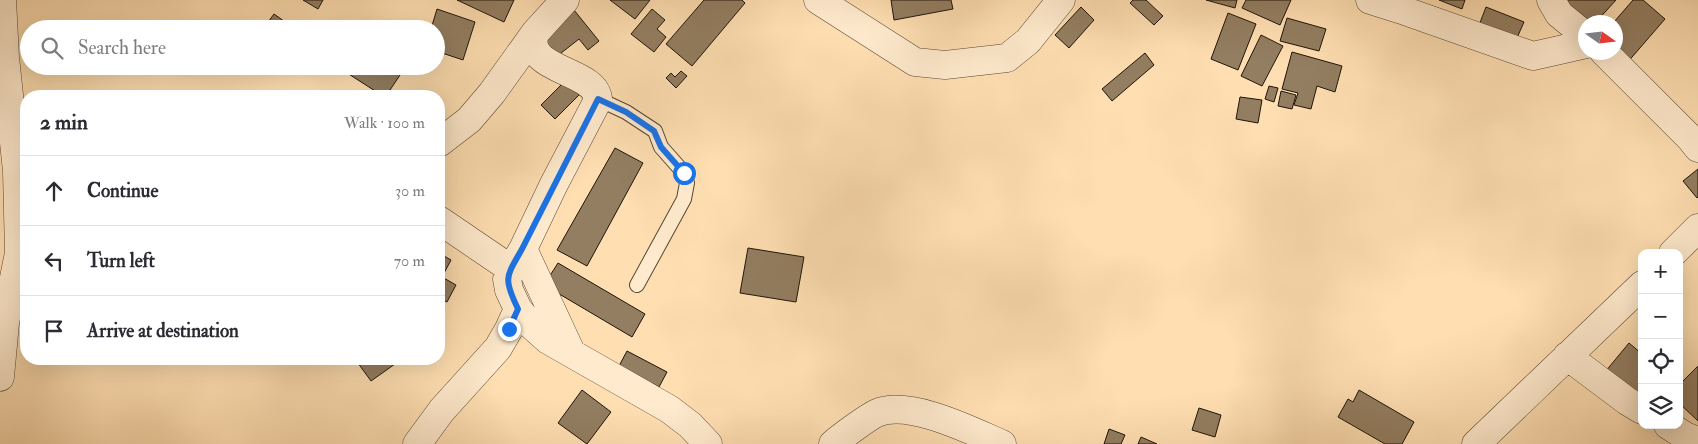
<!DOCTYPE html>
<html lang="en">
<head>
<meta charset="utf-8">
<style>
  body { margin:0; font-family:"IM FELL Double Pica",serif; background:#f2f2f3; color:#2b2b33 }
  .controls { position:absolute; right:15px; bottom:15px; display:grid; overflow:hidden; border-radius:10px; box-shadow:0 5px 20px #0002 }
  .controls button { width:45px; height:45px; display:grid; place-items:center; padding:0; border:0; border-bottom:1px solid #e1e1e2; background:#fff; color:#2b2b33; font:25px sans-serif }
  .compass { position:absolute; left:1578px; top:15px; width:45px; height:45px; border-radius:50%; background:#fff; box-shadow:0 5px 20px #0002; rotate:104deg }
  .stop { position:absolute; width:15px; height:15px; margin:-11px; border:4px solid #1a73e8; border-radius:50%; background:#fff }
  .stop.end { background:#1a73e8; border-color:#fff; box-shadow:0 1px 5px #0008 }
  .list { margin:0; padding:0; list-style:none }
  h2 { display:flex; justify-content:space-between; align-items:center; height:65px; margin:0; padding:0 20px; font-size:21px }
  h2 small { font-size:16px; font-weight:400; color:#7c7c81 }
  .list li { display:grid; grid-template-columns:32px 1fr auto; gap:15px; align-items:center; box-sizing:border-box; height:70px; padding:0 20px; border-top:1px solid #e1e1e2 }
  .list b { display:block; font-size:19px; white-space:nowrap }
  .list em { font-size:16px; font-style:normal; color:#7c7c81 }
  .icon { flex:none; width:28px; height:28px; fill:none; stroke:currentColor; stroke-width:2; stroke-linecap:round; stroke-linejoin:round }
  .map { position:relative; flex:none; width:1698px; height:444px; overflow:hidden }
  .search { position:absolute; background:#fff; box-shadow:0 5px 20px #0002; left:20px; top:20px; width:425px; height:55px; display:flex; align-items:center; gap:12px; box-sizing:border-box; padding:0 18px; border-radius:28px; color:#7c7c81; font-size:19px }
  .panel { position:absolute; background:#fff; box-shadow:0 5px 20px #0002; left:20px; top:90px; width:425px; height:275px; border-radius:20px }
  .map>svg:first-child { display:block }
</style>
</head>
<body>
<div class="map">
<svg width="1698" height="444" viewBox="0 0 1698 444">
  <rect width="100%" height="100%" fill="#ffdfb2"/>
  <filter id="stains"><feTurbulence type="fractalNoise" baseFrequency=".004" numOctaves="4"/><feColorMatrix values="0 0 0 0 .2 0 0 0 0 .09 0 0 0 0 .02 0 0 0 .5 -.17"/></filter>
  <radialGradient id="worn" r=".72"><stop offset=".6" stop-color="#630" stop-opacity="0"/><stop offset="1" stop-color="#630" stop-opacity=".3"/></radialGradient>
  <path fill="#937e61" stroke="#1e140a" d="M303,0H323L318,9Z
    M457,0H514L504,22Z
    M610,0H650L635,19Z
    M704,0H742L745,3L692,66L666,44Z
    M891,0H951L953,9L894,20Z
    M1133,0H1146L1163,16L1154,25L1130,3Z
    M1206,0H1237L1235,8Z
    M1246,0H1291L1280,25L1242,8Z
    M1439,0H1465L1462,9Z
    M1566,0H1616L1596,22H1586V27Z
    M1633,0H1643L1665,19L1626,64L1616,52V22H1614Z
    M1081,7L1094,20L1069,48L1055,35Z
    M1486,7L1524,22L1513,47L1476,33Z
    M437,9L475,22L463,60L436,51V29H431Z
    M652,9L665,20L657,29L666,37L654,52L631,34Z
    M574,10L599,41L588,50L579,39L556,57L540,38Z
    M1228,13L1256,24L1238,70L1211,59Z
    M274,14L295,29H263Z
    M1287,18L1326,29L1319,51L1280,41Z
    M1261,35L1283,46L1262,86L1241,76Z
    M1292,52L1342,66L1335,92L1317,86L1311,109L1294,105L1298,93L1282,89Z
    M1145,53L1154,65L1112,101L1102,89Z
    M347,66H406L386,96H383L344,71Z
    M681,71L687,76L676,88L666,78L671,73L675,77Z
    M566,80L580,94L555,119L541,105Z
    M1269,86L1278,88L1274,102L1265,99Z
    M1281,91L1296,95L1292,109L1278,106Z
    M1240,97L1262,100L1258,123L1236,119Z
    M615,148L643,163L587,266L557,250Z
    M1698,169V197L1697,198L1683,181Z
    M748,248L804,257L796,302L740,293Z
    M439,253L451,260L442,277L456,285L447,302L439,298Z
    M558,263L645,314L632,337L544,285Z
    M1629,343L1642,354V402L1605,372Z
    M627,351L667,372L659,387L619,366Z
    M355,359H402L371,381Z
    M1698,366V421L1679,403V385Z
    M582,390L611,412L587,444L558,423Z
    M1359,390L1414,422L1402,444H1385L1338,417L1348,399L1353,402Z
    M1199,408L1221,415L1215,437L1192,430Z
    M1109,429L1125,435L1121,444H1104Z
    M1141,437L1157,444H1138Z"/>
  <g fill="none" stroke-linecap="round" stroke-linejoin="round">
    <defs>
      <path id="lane" d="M598,99L626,112L655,131L661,147L684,173L687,183L684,199L637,285"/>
      <path id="street" d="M565,0L535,33C522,72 597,69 598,100L554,184L523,249L511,269L507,279L509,290L518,309L529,323L548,340L669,409L690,425L708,444
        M818,0L915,62L945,65L1007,58L1028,41L1061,0
        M1370,0L1405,11L1533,56L1586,44
        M1551,0L1559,14L1586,36
        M1604,52L1690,138L1698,148
        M439,143L469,120L492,93L535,33
        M439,220L511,269
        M523,249L571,352
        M1673,253L1698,228
        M1567,356L1627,401L1642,410
        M0,377L5,323L19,253L17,171L5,57L2,0
        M1668,425L1685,436L1698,441
        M417,444L442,410L498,348L509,329L518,309
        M833,444C841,437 868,417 877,413C909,399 972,431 1002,444
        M1476,444L1642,285"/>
    </defs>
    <use href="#lane" stroke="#564734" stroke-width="16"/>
    <use href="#street" stroke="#564734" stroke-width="29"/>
    <use href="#lane" stroke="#ffeacd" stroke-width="14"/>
    <use href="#street" stroke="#ffeacd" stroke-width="28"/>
  </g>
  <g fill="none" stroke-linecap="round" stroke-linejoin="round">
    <path stroke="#1a73e8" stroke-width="6" d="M509,329L518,309C503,278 506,277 522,249L598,99L626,112L654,131L661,147L684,173"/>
  </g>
  <rect width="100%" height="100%" filter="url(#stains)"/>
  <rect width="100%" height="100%" fill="url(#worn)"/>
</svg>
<div class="controls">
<button>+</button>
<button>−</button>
<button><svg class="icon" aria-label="locate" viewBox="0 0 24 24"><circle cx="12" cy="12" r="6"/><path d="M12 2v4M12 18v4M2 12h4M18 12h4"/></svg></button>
<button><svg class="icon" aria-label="layers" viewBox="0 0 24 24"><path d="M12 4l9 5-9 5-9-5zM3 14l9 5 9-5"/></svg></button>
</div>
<svg class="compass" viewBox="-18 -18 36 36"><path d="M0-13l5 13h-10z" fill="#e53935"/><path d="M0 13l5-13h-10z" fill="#7c7c81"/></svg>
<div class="stop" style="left:684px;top:173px"></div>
<div class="stop end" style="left:509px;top:329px"></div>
<div class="search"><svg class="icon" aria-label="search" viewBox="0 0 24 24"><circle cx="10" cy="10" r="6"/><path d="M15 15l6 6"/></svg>Search here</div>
<section class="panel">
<h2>2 min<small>Walk · 100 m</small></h2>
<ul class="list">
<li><svg class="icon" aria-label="ahead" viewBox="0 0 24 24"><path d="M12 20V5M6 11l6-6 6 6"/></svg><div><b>Continue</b></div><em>30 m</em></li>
<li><svg class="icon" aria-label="left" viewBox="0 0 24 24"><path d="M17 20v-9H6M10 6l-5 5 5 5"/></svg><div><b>Turn left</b></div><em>70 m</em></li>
<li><svg class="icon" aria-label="arrive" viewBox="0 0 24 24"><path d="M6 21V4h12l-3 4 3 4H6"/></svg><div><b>Arrive at destination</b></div></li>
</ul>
</section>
</div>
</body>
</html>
